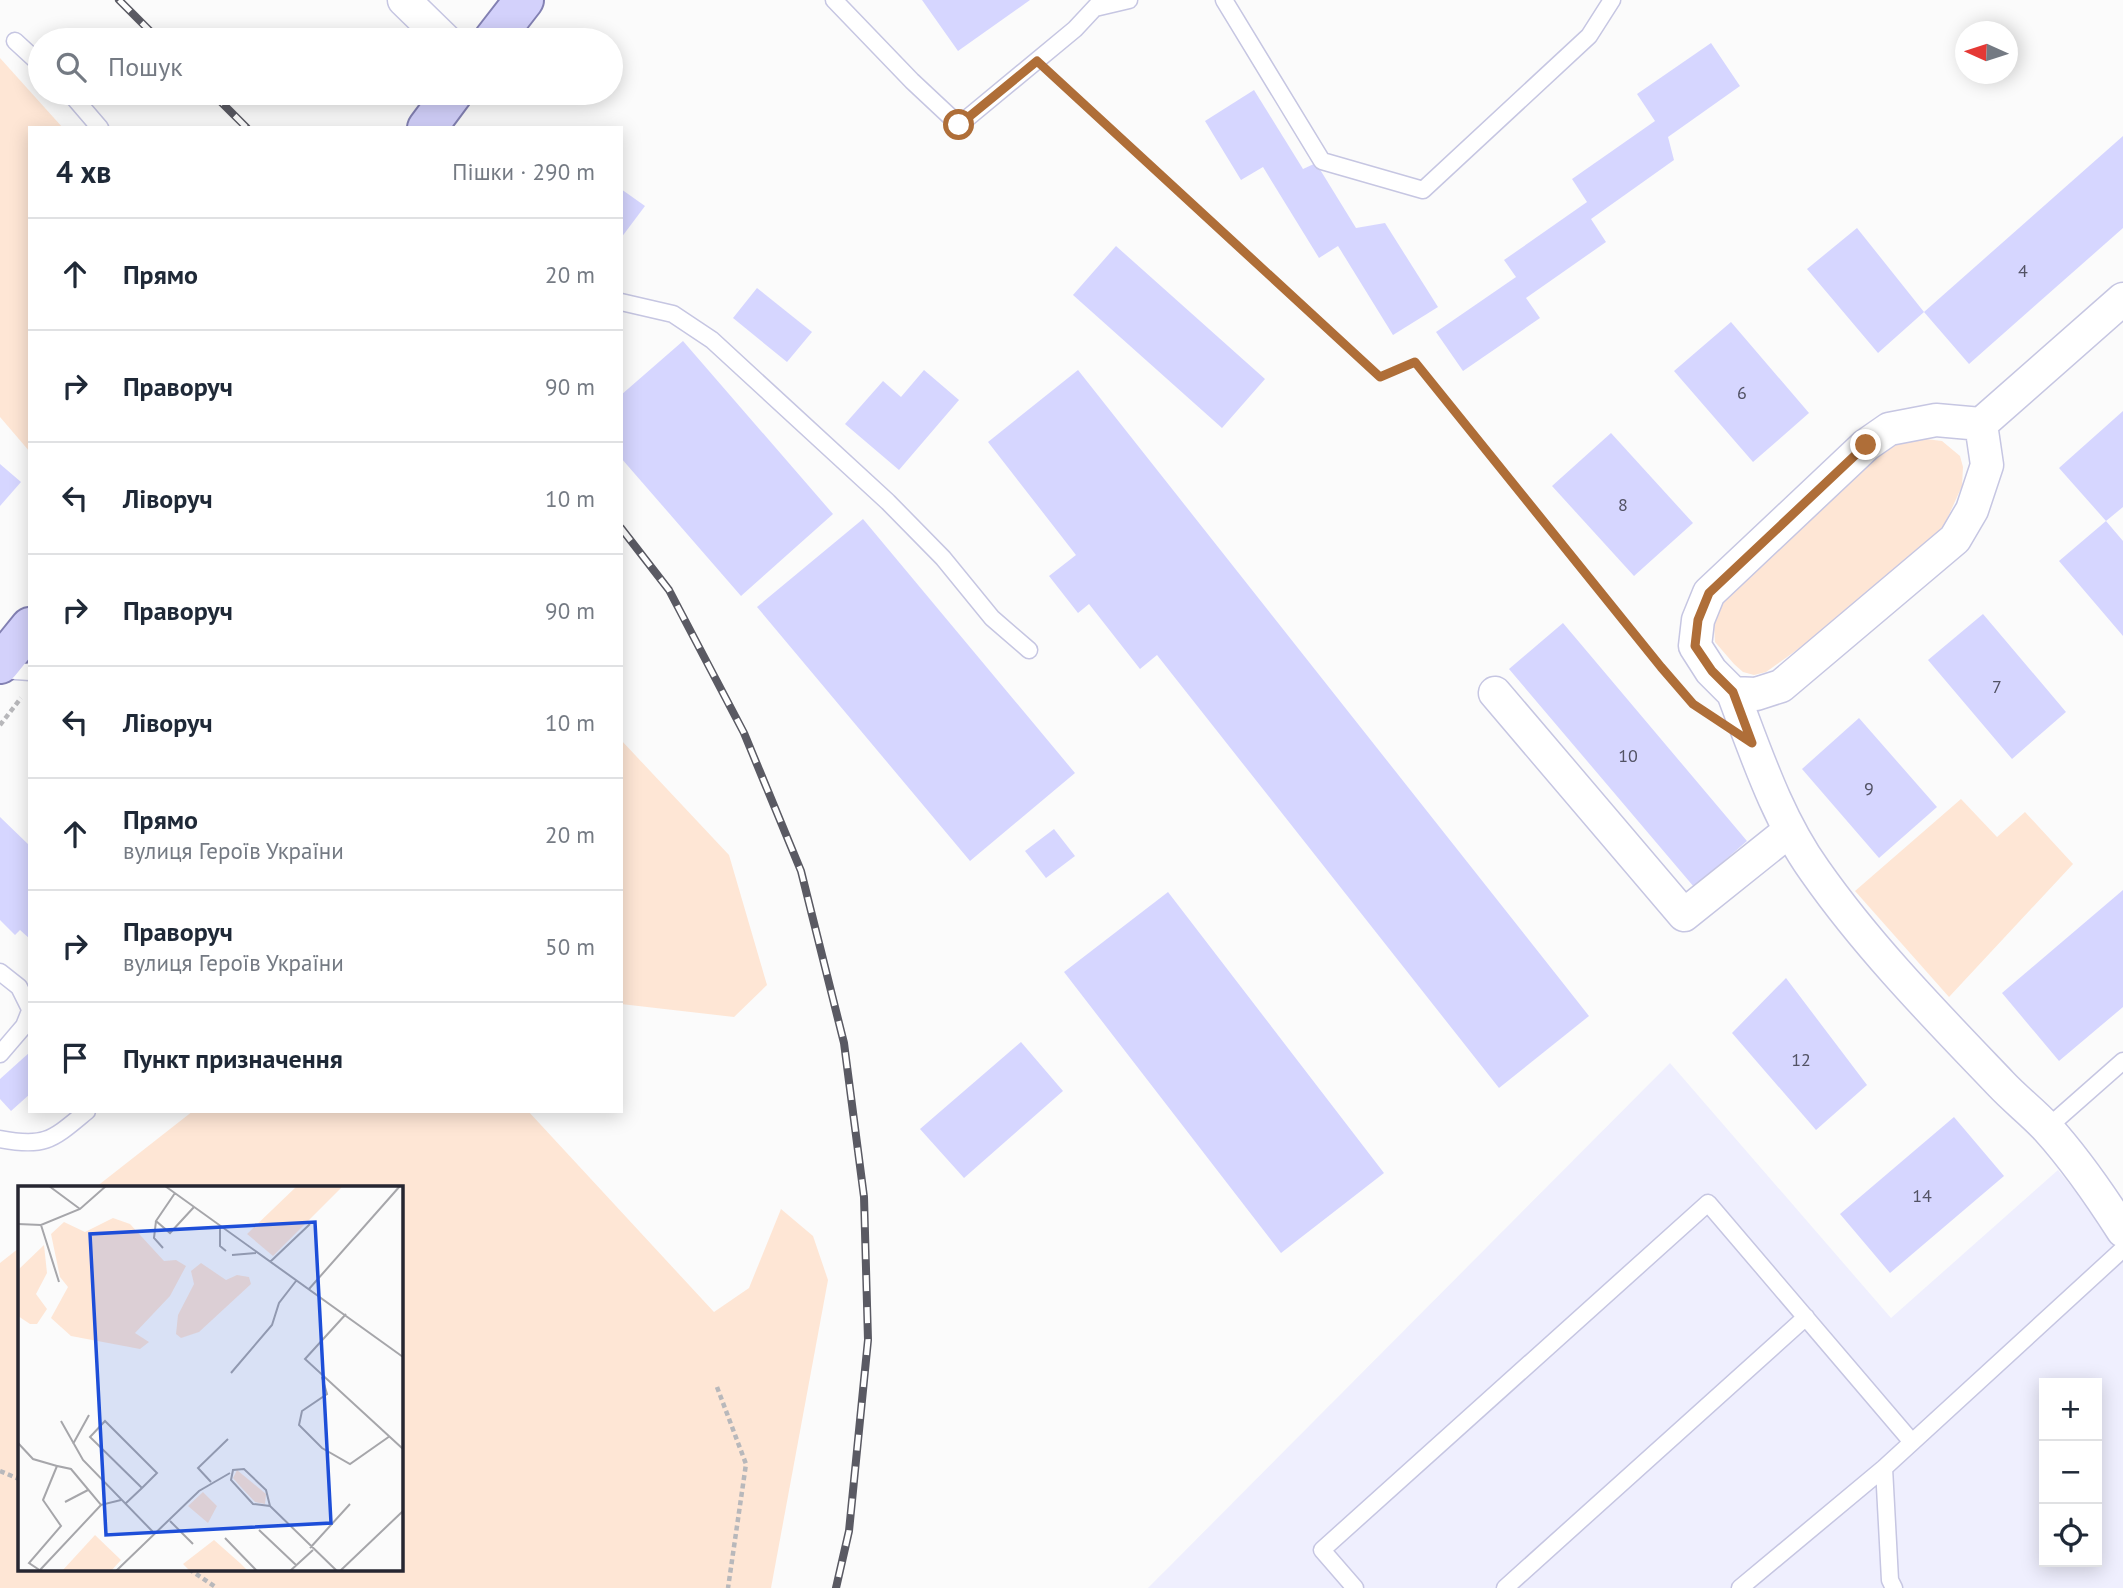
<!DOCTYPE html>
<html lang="uk">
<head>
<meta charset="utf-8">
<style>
  body { margin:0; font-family:"PT Sans",sans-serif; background:#f2f2f3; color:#1f2937 }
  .controls { position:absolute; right:21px; bottom:21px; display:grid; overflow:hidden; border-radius:0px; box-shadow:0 4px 18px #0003 }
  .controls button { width:63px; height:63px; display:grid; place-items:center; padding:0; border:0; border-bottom:2px solid #e0e1e3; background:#fff; color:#1f2937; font:35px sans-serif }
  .compass { position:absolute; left:1955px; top:21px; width:63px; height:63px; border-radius:50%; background:#fff; box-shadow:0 4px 18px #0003; rotate:273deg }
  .stop { position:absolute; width:21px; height:21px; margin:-16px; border:5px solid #af6e38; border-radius:50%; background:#fff }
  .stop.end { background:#af6e38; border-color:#fff; box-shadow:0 2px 7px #0008 }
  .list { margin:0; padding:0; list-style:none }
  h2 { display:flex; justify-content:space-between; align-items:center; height:91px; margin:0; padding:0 28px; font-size:30px }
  h2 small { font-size:23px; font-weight:400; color:#747a83 }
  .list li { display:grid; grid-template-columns:46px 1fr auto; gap:21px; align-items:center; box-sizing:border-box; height:112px; padding:0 28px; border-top:2px solid #e0e1e3 }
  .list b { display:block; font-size:26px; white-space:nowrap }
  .list p { margin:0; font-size:23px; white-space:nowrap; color:#747a83 }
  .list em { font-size:23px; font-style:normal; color:#747a83 }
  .icon { flex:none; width:38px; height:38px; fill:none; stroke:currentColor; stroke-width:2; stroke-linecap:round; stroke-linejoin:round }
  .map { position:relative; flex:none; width:2123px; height:1588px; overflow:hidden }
  .search { position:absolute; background:#fff; box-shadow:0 4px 18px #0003; left:28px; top:28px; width:595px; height:77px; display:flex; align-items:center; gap:18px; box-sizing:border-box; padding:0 24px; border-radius:38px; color:#747a83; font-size:26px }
  .panel { position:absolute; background:#fff; box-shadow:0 4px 18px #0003; left:28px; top:126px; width:595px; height:987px; border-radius:0px }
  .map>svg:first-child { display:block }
</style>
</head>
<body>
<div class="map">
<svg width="2123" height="1588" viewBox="0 0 2123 1588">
  <rect width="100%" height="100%" fill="#fbfbfb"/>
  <path fill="#efeffe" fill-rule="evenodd" d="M1670,1063L1891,1318L2058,1170L2123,1249V1588H1148ZM2044,1383H2097V1562H2044Z"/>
  <path fill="#fee6d5" d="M0,58L63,128H30V452L0,417Z
    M1918,438L1942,441L1960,456L1963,467L1962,486L1943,528L1819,634L1766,672L1754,675L1743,672L1734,664L1715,642L1714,626L1719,603L1814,512L1893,444Z
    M621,740L729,855L767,985L734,1017L621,1004Z
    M1961,799L1997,837L2025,812L2073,864L1949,997L1855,891Z
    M193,1111H528L714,1312L749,1288L781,1209L813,1236L828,1280L771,1588H0V1263L19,1248V1569H401V1187H96Z"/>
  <path fill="#d6d6ff" d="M922,0H1030L958,51Z
    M1711,43L1740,86L1668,137L1674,160L1591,219L1606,242L1526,298L1540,318L1463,371L1436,332L1516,277L1504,260L1587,202L1572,179L1655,121L1637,94Z
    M1254,90L1303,169L1316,163L1356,228L1385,223L1438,307L1393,335L1338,246L1319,258L1263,167L1241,180L1205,121Z
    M2123,136V228L1969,364L1924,312Z
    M621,189L645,206L621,238Z
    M1857,228L1924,312L1878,353L1807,269Z
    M1116,246L1265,379L1222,428L1073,295Z
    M757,288L812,332L787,362L733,318Z
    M1731,322L1809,413L1753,462L1674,371Z
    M683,341L833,514L741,596L621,458V395Z
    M924,370L959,400L899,470L845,424L883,381L901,397Z
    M1078,370L1589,1016L1499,1088L1157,655L1140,669L1089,604L1078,613L1049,576L1076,555L988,442Z
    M2123,411V507L2106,521L2123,541V636L2059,561L2106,521L2059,468Z
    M1611,433L1693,523L1634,576L1552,486Z
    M0,464L21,482L0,506Z
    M863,519L1075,773L970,861L757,607Z
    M1983,614L2066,712L2012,759L1928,660Z
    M1563,623L1747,841L1694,887L1509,669Z
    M1859,718L1937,807L1879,858L1802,769Z
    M0,817L30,846V939L20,930L15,935L0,920Z
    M1054,829L1075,856L1046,878L1025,851Z
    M2123,890V1007L2059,1061L2002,993Z
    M1168,892L1384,1173L1281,1253L1064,972Z
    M1786,978L1867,1085L1816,1130L1732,1033Z
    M1021,1042L1063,1091L964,1178L920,1129Z
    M30,1052V1094L11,1111L0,1099V1079Z
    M1954,1117L2004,1176L1890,1273L1840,1214Z"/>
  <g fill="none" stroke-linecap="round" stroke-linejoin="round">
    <defs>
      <path id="service" d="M834,0L912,81L959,125L1075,29L1102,0
        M1224,0L1322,161L1423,190L1589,36L1612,0
        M1095,8L1129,0
        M15,41L40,64
        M70,93L100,128
        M621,302L673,314L712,340L888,502L943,558L992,618L1029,650
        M0,670L30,672
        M0,972L19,987L30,1009
        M0,1054L24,1026L30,1011
        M2047,1128L2123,1061
        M0,1139C46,1148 53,1139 87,1111
        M1884,1468L1890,1580L1894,1588
        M1355,1588L1322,1550L1708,1203L1912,1442
        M1505,1588L1806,1317
        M1740,1588L1884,1468L2123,1249"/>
      <path id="minor" d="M404,0L445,40
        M1981,424L1987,465L1972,510L1955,539L1781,686L1756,694L1733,693L1711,671L1695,646L1698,620L1709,593L1866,445L1889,429L1936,420L1981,424L2123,299
        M1495,693L1684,915L1789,831
        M1733,693C1756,753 1777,818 1815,871C1869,948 1936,1016 2001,1084C2015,1099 2032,1112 2047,1128C2075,1159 2100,1195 2123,1231"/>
      <path id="primary" d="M493,40L524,0
        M427,128L453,93
        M0,664L30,627"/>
    </defs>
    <use href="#service" stroke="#c6c6e2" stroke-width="19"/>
    <use href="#minor" stroke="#c6c6e2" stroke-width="35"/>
    <use href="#primary" stroke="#8381b3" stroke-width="42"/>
    <path stroke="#b8b8bb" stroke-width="4.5" stroke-dasharray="5 3.5" stroke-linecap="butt" d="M1056,78L1380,377L1415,363L1675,683
      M0,725L21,698
      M717,1387L746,1464L728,1588
      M0,1471L19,1479
      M189,1569L217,1588"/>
    <use href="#service" stroke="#fff" stroke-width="16"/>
    <use href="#minor" stroke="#fff" stroke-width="32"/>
    <use href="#primary" stroke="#d3d1fb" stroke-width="38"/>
    <defs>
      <path id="rail" d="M119,0L159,40
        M212,93L247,128
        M621,528L669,590L744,733L801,871L844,1043L864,1197L868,1340L849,1531L836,1588"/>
    </defs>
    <use href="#rail" stroke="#5a5a63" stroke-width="8"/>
    <use href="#rail" stroke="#fff" stroke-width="5" stroke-dasharray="16" stroke-linecap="butt"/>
  </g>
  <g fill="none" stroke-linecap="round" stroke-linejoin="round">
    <path stroke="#af6e38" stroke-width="9" d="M959,125L1037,61L1380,377L1415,362L1661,667L1693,704L1752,743L1733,692L1712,671L1695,646L1698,620L1709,593L1866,445"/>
  </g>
  <g text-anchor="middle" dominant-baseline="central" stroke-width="5" stroke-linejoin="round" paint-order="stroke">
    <g font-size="18" fill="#525264">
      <text x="2023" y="270">4</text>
      <text x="1742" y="392">6</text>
      <text x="1623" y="504">8</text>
      <text x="1997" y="686">7</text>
      <text x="1628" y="755">10</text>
      <text x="1869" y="788">9</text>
      <text x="1801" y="1059">12</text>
      <text x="1922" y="1195">14</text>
    </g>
  </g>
  <g transform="translate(18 1186)">
    <rect width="385" height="385" fill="#fbfbfb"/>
    <path d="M279,0H325L255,70L229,48ZM95,32L112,38L146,75L158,74L168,80L152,110L117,147L131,156L122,163L53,150L33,132L50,101L42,91L33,48L46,36L67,46ZM26,59L29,87L18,108L29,123L19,138H12L0,130V84ZM183,77L208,94L219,89L231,91L233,98L181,146L163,152L158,148L160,129L176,98L173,85ZM219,284L248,308L247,318L237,316L221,299L215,292ZM185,306L199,320L190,337L170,320ZM77,349L103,374L93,385H44ZM196,354L222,377L230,385H172L165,378Z" fill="#fee6d5"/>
    <path fill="none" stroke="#a6a6aa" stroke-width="2" d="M31,0L62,23M147,0L385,171M157,7L138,35L152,47L176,21M138,35L136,52L145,62M0,38L23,39L62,23L88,0M23,39L41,96M202,40V60L208,65M214,69L238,67M252,76L292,38M291,103L382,0M328,128L287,173L385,263M213,187L254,139L261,117L278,95M304,191L309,208L284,225L281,239L304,262L332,278L372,250M43,235L65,274L137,348M0,257L15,273L39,280M55,258L71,229M193,296L180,282L210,253M47,316L70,304M107,318L124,302L139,287L87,235L72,251L124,302M252,320L235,318L213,294L215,284L226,283L248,304L252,320L319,385M152,335L175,358M241,344L278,379M207,352L239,385M292,362L332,318M22,384L83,319M23,385L11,377L43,340L25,314L39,280L53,283L83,319L103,314M98,385L181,305L212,287M272,385L295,364M322,385L385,325"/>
    <path fill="#1d4ed8" fill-opacity="0.15" stroke="#1d4ed8" stroke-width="3.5" d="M297,36L313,337L88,349L72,48Z"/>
    <rect width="385" height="385" fill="none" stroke="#262631" stroke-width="3.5"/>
  </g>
</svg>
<div class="controls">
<button>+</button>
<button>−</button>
<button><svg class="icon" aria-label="locate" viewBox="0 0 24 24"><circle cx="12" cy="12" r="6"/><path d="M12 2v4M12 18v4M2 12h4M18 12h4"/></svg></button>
</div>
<svg class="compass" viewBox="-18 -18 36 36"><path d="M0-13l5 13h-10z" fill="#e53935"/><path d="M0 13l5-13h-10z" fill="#747a83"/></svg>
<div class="stop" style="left:959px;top:125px"></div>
<div class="stop end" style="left:1866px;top:445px"></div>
<div class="search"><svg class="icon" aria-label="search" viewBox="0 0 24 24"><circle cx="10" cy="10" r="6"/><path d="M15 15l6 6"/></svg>Пошук</div>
<section class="panel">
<h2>4 хв<small>Пішки · 290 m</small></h2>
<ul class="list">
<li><svg class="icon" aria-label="ahead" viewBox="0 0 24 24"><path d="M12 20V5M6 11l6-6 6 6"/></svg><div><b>Прямо</b></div><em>20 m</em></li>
<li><svg class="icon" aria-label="right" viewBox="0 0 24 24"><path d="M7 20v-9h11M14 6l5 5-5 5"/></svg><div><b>Праворуч</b></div><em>90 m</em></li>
<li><svg class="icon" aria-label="left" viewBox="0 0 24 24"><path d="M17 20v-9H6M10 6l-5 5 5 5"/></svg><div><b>Ліворуч</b></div><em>10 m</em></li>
<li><svg class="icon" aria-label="right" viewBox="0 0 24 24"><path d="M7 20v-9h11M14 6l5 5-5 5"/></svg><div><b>Праворуч</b></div><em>90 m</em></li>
<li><svg class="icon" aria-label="left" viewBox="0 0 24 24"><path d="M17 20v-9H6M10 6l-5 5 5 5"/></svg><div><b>Ліворуч</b></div><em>10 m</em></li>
<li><svg class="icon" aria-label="ahead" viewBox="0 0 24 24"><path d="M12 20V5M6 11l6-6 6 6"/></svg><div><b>Прямо</b><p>вулиця Героїв України</p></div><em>20 m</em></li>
<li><svg class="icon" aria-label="right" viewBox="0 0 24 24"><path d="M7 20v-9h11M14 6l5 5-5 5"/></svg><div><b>Праворуч</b><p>вулиця Героїв України</p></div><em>50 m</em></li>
<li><svg class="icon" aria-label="arrive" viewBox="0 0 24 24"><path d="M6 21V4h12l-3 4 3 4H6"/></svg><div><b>Пункт призначення</b></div></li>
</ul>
</section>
</div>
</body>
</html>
